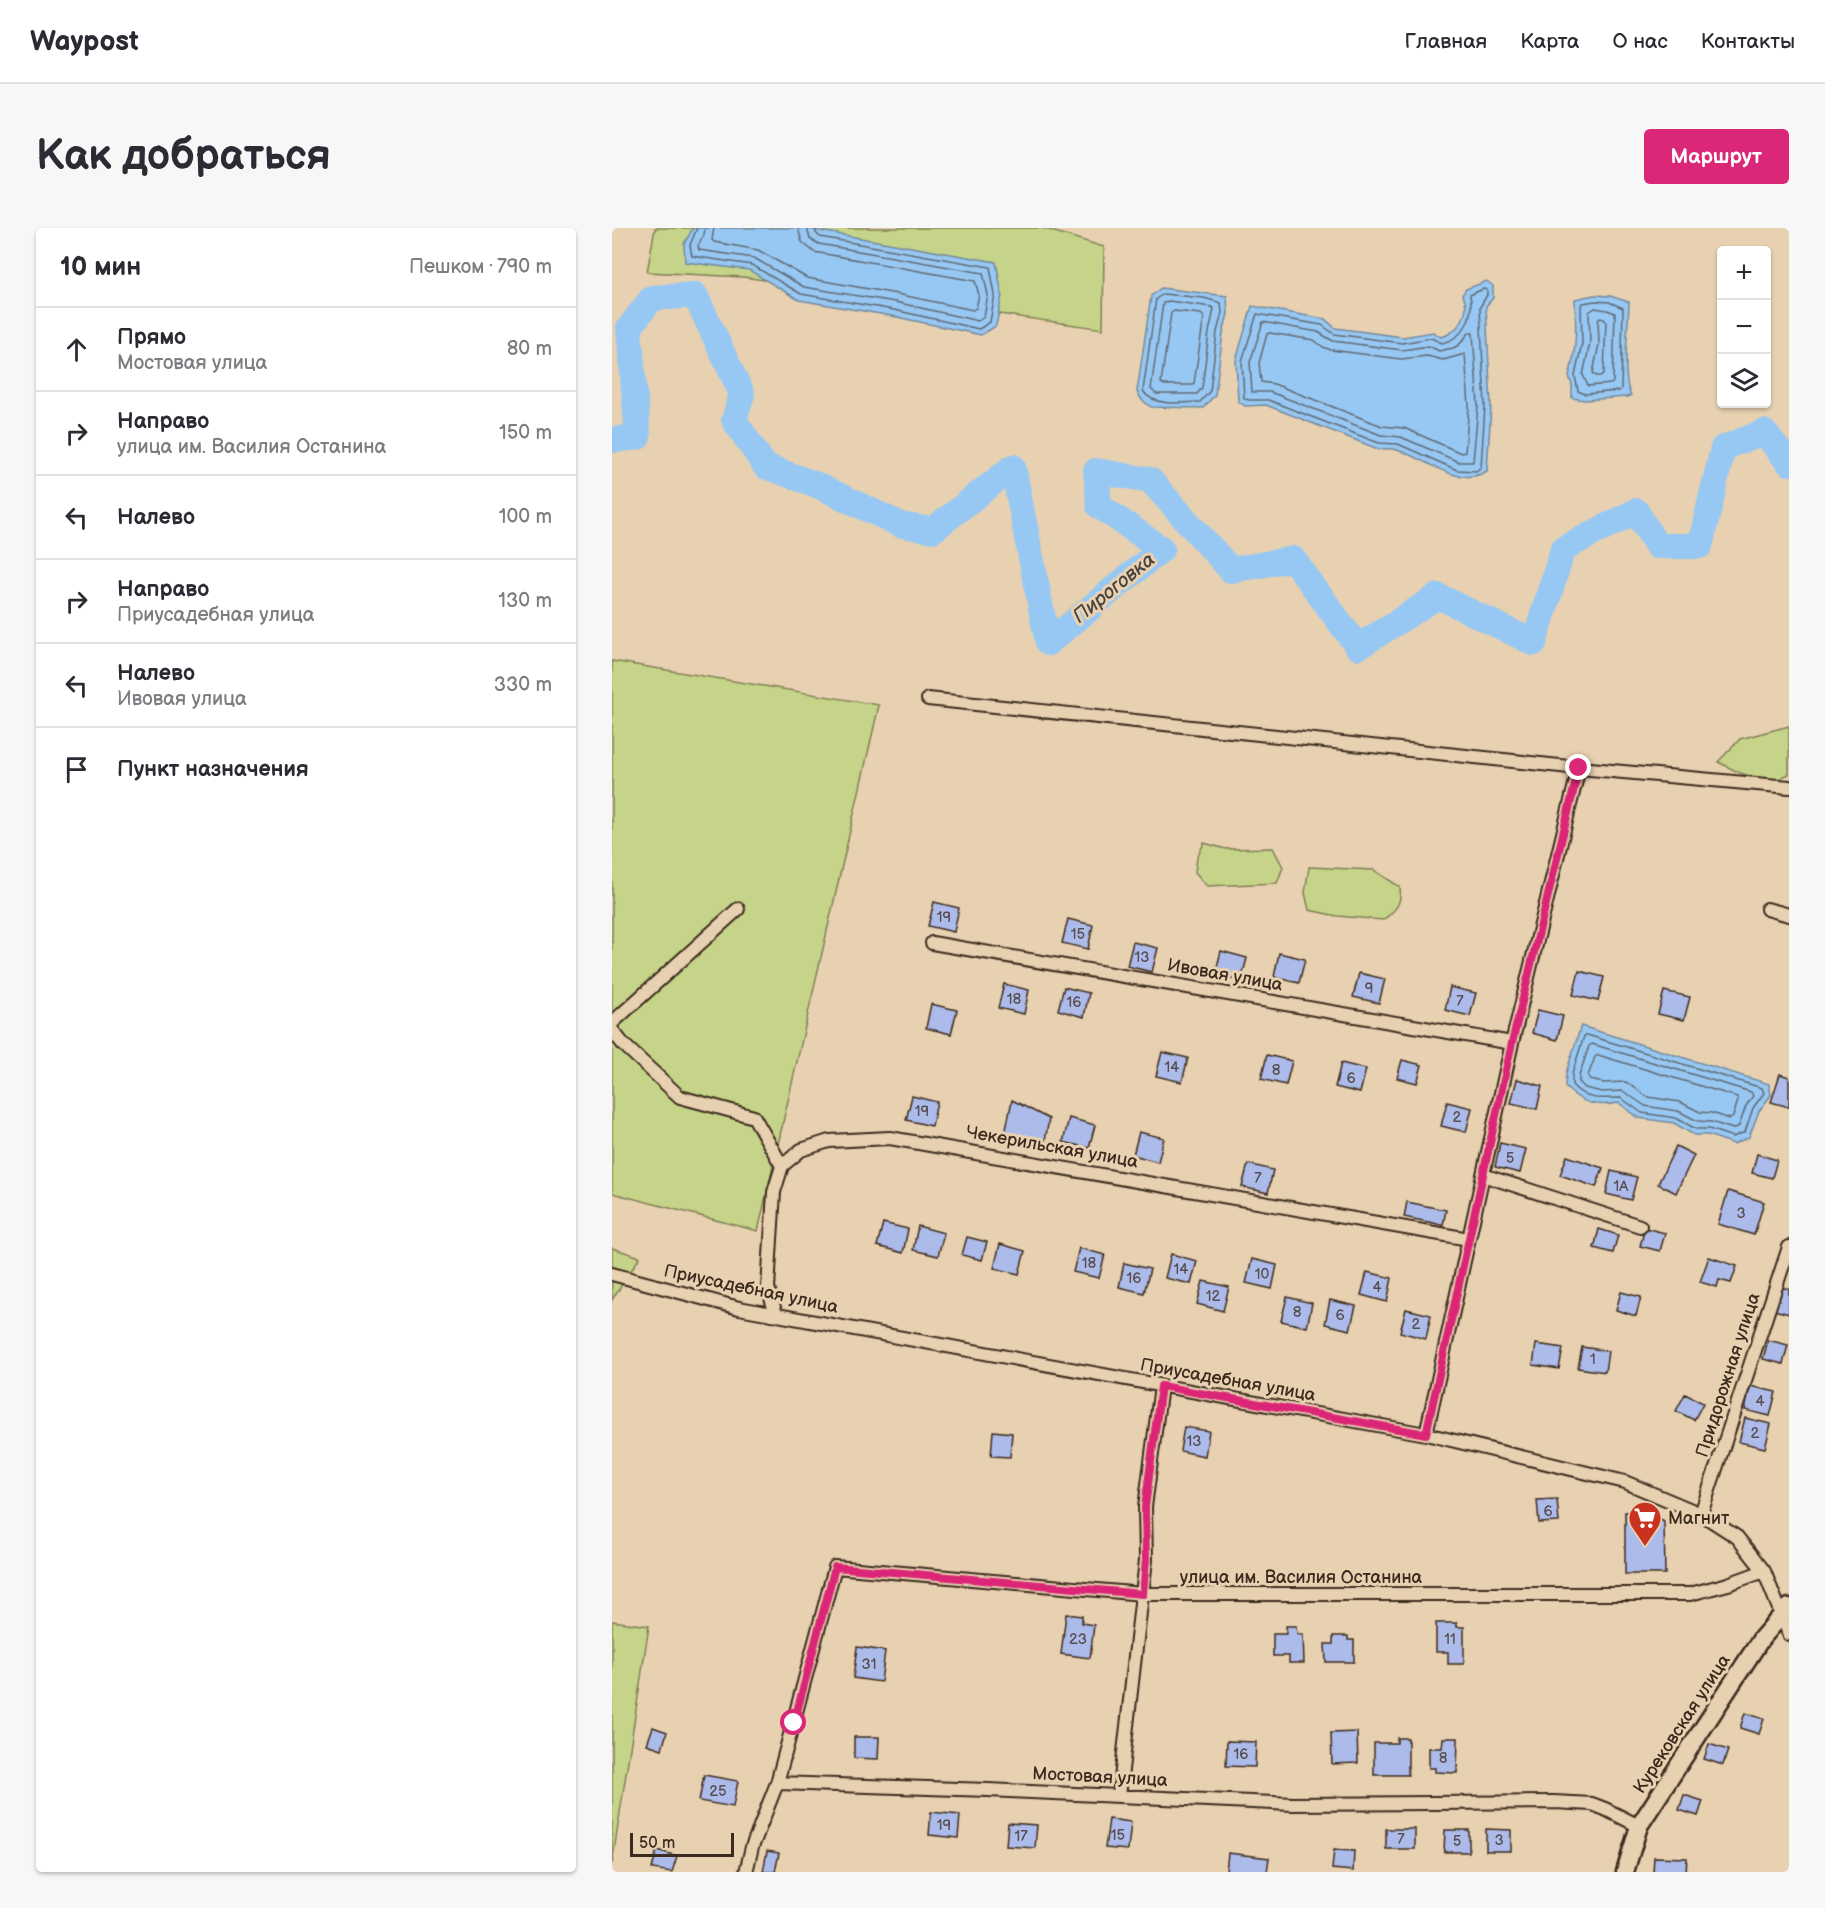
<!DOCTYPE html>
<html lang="ru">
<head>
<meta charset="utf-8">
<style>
  body { margin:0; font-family:"Balsamiq Sans",sans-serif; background:#f7f7f7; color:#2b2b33 }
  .controls { position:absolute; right:18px; top:18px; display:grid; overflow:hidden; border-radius:6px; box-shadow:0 2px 4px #0004 }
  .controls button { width:54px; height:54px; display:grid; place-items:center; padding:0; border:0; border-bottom:2px solid #e1e1e2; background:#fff; color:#2b2b33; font:30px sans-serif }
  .scale { position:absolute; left:18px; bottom:15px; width:104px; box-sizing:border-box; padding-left:6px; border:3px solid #3b2a1e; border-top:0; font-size:16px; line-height:21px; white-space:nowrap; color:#3b2a1e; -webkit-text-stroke:4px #e8d1b1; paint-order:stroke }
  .stop { position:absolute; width:18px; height:18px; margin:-14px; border:4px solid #db2777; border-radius:50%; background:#fff }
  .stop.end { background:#db2777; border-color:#fff; box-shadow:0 2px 6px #0008 }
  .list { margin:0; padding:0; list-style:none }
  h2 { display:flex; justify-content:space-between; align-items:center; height:78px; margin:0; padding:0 24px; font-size:26px }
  h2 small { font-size:20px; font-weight:400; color:#7c7c81 }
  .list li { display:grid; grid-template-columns:39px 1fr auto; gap:18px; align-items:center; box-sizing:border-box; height:84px; padding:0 24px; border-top:2px solid #e1e1e2 }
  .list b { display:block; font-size:22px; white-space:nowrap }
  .list p { margin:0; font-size:20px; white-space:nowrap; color:#7c7c81 }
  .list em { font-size:20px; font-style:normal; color:#7c7c81 }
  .icon { flex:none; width:33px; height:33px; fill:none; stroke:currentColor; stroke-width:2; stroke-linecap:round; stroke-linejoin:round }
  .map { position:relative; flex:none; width:1177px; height:1644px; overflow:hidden; border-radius:6px }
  header { display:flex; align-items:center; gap:36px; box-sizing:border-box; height:84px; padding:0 30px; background:#fff; border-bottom:2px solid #e1e1e2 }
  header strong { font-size:28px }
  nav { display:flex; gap:33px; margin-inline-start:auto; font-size:21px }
  .intro { display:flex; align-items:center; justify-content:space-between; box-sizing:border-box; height:144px; padding:0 36px }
  h1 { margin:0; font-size:42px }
  .button { padding:15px 27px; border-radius:6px; background:#db2777; color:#fff; font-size:21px; font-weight:700 }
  main { display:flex; gap:36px; padding:0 36px }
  aside { flex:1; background:#fff; border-radius:6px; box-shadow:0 2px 4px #0004 }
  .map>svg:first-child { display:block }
</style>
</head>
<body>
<header>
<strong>Waypost</strong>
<nav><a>Главная</a><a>Карта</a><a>О нас</a><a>Контакты</a></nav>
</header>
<div class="intro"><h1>Как добраться</h1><a class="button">Маршрут</a></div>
<main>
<aside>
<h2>10 мин<small>Пешком · 790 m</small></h2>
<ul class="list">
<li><svg class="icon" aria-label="ahead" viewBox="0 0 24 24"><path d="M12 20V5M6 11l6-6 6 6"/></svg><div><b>Прямо</b><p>Мостовая улица</p></div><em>80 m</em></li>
<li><svg class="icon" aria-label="right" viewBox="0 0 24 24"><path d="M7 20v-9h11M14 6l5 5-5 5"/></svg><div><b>Направо</b><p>улица им. Василия Останина</p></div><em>150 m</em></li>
<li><svg class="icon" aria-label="left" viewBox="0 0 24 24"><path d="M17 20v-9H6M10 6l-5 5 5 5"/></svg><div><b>Налево</b></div><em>100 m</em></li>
<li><svg class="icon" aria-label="right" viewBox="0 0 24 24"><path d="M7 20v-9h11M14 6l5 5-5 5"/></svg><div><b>Направо</b><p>Приусадебная улица</p></div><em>130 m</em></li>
<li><svg class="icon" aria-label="left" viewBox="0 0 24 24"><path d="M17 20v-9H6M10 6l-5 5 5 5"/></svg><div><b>Налево</b><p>Ивовая улица</p></div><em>330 m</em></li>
<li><svg class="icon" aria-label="arrive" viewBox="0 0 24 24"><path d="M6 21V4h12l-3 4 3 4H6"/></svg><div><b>Пункт назначения</b></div></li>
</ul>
</aside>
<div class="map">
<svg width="1177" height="1644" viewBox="0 0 1177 1644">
  <rect width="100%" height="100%" fill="#e8d1b1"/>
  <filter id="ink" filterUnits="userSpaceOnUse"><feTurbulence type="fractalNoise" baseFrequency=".0167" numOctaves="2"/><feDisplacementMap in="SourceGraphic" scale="12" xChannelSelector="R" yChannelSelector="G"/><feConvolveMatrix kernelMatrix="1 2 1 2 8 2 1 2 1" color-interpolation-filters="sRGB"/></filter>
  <g filter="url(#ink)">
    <path fill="#c5d489" stroke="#807f54" stroke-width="1.5" d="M43,0H430L492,19L491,101L131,49L35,44Z
      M0,433L267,477L146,1003L0,965Z
      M1177,498V546L1159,554L1128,545L1106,534L1128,511Z
      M592,615L614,621L661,620L671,639L665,655L595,658L583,644L585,630Z
      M697,639L762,642L788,659C790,676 784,682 771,692L725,688L697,682L693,665Z
      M0,1020L28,1029L0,1072Z
      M0,1393L37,1398L0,1636Z"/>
    <path fill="#97c8f3" stroke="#72899e" stroke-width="1.5" d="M81,0H191L384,34L390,67L384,98L369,107L280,88L187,72L137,42L73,34L72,16Z
      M875,53L881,58V70L874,78L879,178L875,243C846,261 813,230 785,222C780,220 772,221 766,221L654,177L633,178L626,173L624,132L640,78L713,91L723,100L791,109L821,104L829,109C845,106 861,83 850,67L854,61Z
      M549,60L615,68L616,86L611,105L603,167L591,180L539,179L530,172L525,164L539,68Z
      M982,67L998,68L1017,74C1017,94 1009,152 1019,167L1015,169L973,172L960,170V157L957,148C965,122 964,98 963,71Z
      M969,798L1157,856L1159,867L1147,883L1137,909L1122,916L1096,907H1082L1062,895L1027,890L1007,875C983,879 971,876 953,859L954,845Z"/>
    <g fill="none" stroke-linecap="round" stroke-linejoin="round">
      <path stroke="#606973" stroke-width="1.5" d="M85,0L78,17L80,28L140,37L189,66L282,82L367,101L378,94L383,67L378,39L208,9L204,5L203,0
        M93,0L92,7L86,18L87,22L142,30L192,59L283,74L366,93L372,89L376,67L371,45L207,16L198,11L195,0
        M102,0L100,12L102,14L146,22L195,50L285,66L361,82L364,80L367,67L363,53L202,24L190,14L186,0
        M871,61L875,62V67L868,79L873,178L869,239L864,243L845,242L786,216L767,215L656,172H636L632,170L630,133L645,86L710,97L722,106L790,115L819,110L830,115C853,110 862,88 858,67Z
        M551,66L592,70L609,75L610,85L605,104L598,163L588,174C571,175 541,179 531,163L544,71Z
        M557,73L600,79L602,81L597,104L590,160L585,166H544L539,161L551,75Z
        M983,73L997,74L1011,80L1009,161L1007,163L973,166L966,163L963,148L970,115L969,77L971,75Z
        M983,80L995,82L1003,85L1001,154L999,156L976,158L971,147L978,115L977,84Z
        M562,83L589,86L592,89L582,155L580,157H552L549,155L559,85Z
        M988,90L992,91L994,93L992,145L990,148H984L981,145L987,116L986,93Z
        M651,94L706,104L721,113L790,122L817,118L827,123L841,120L847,117L857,105H861L866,178L861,234H847L789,209L769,207L658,164H640L638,134Z
        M658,105L702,112L711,119L719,122L789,131L815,128L831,132L853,126L857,178L853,224L849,225L792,200L770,198L662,156L649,154L647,135L655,106Z
        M975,807L1150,860L1152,865L1141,880L1133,904L1121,909L1097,901H1084L1064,890L1030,885L1009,870C988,870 976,874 960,857V846L972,808Z
        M980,816L1139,864L1141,868L1134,878L1127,898L1121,901L1099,894L1086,893L1066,883L1033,878L1011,863L990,864L973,860L967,854V848L977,818Z
        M986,827L1125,869L1126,872L1121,889L1118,891L1100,885L1088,884L1068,874L1036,869L1014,854L991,855L978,852L976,848L983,829Z"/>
      <path stroke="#97c8f3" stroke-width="26" d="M0,212L26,209L17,100L40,70L83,67L130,166L122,192L153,238L205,257L289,297L321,302L401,239L436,415L550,321L487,278L484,243L538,252L619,342L681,331L746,419L826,368L922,415L951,321L1024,283L1045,318H1088L1111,220L1152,204L1177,235"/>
    </g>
    <path fill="#acbbea" stroke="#3b2a1e" stroke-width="1.5" d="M322,674L347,680L342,704L316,698Z
      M456,691L481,697L476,721L450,715Z
      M521,714L546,720L540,744L515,738Z
      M609,723L635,730L629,753L603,747Z
      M667,725L693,731L687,755L662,749Z
      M967,743L992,749L986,773L961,767Z
      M747,745L773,751L767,775L741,769Z
      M392,756L417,762L412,786L386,780Z
      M452,759L477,765L472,789L446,782Z
      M838,759L864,765L858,788L833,782Z
      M1052,763L1078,769L1072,792L1046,786Z
      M319,776L345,782L339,806L314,800Z
      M926,782L951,788L945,812L920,805Z
      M550,824L576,830L570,854L544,848Z
      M655,827L680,833L674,857L649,851Z
      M790,832L810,837L805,855L785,850Z
      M729,835L754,841L748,865L723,859Z
      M1168,846L1177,849V879L1159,874Z
      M905,851L930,858L925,881L899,875Z
      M300,868L325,874L320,898L294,892Z
      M400,872L437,891L433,913L391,916Z
      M835,874L860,880L854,904L829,898Z
      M457,890L483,897L477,920L451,914Z
      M527,904L552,910L546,934L521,927Z
      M888,915L914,921L908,945L883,939Z
      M1064,918L1082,927L1064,965L1046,956Z
      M1145,926L1165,932L1160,950L1140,945Z
      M955,928L991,940L984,959L948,947Z
      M636,936L661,942L656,965L630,959Z
      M999,943L1025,949L1019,972L994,966Z
      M1116,963L1152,974L1142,1007L1106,996Z
      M795,974L834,982L831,997L792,989Z
      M271,995L296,1001L291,1025L265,1018Z
      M306,998L332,1005L326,1028L301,1022Z
      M1033,1000L1053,1005L1048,1023L1028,1018Z
      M987,1001L1006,1007L1001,1025L982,1020Z
      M355,1009L375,1014L370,1032L350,1027Z
      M388,1016L413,1023L407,1046L382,1040Z
      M467,1020L493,1027L487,1050L461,1044Z
      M559,1026L585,1033L579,1056L553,1050Z
      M1097,1029L1125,1038L1119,1055L1107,1052L1105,1059L1088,1054Z
      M640,1031L665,1037L660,1061L634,1055Z
      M512,1035L538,1041L532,1065L507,1059Z
      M755,1044L780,1050L775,1074L749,1067Z
      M591,1053L617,1059L611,1083L585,1076Z
      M1168,1059L1177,1061V1086L1162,1082Z
      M1009,1064L1029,1069L1024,1088L1004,1082Z
      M675,1069L700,1075L695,1099L669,1093Z
      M718,1072L744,1078L738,1102L713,1096Z
      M794,1081L819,1087L814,1111L788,1104Z
      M1156,1112L1176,1117L1171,1136L1151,1131Z
      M924,1116L951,1120L947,1141L921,1137Z
      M970,1119L996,1123L993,1144L966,1140Z
      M1138,1158L1164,1164L1158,1188L1133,1182Z
      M1073,1166L1091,1175L1082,1192L1064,1183Z
      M1133,1190L1159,1196L1153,1220L1127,1214Z
      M572,1199L597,1203L593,1228L568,1223Z
      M381,1203L400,1205L398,1229L379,1228Z
      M945,1271L947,1294L927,1295L925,1272Z
      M1034,1283L1052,1293L1053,1346H1013V1284Z
      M454,1386L470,1388V1395L482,1397L478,1430L449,1426Z
      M824,1395H845V1399H852V1436H836V1424H824Z
      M674,1398H684L685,1406H691L692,1435H677V1428H661V1406H674Z
      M721,1408H736V1412H742V1434H714L713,1416H721Z
      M245,1419L273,1423L269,1454L241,1450Z
      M1133,1485L1152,1491L1147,1506L1128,1500Z
      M41,1499L55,1504L50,1521L35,1516Z
      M745,1504L746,1535L720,1536L719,1505Z
      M242,1509H267L266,1531L242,1530Z
      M785,1510H796V1547H762V1515H785Z
      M831,1510H846L845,1545L823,1544V1540H817V1520H830Z
      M615,1513L644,1514L643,1539L614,1538Z
      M1097,1516L1116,1522L1111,1537L1092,1531Z
      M92,1547L126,1553L121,1579L87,1573Z
      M1072,1567L1091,1573L1086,1588L1067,1582Z
      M319,1584L348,1587L346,1610L317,1607Z
      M497,1591L519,1594L516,1622L493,1620Z
      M396,1595L425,1597L423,1620L394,1618Z
      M774,1601H803V1621H774Z
      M874,1601L899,1602V1623H874Z
      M833,1602H857V1624H832Z
      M45,1622L65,1628L60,1644L40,1641Z
      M722,1622L742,1623L741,1643L720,1641Z
      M155,1623L167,1625L163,1644H151Z
      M616,1625L657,1630L655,1644H614Z
      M1042,1629L1075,1630L1074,1644H1041Z"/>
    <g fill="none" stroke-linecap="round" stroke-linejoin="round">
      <defs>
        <path id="street" d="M316,471L967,540L1177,559
          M1155,681L1177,687
          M320,715L900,815
          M0,795L126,681
          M0,802L11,816L68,869L142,889L170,938
          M871,947L1028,998
          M0,1046L127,1080L814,1206L1013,1254L1089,1286L1125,1309L1152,1343L1177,1406
          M164,1086L156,1060L162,964L170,938L189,922L217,913L278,910L857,1011
          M814,1206L900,815L967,540
          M1089,1286L1177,1019
          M507,1568L534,1332L533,1279L549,1158
          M1027,1598L993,1581L980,1576L942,1574L681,1576L376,1562L165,1555L223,1339L531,1366H1078L1116,1356L1152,1343
          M134,1644L140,1619L165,1555"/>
        <path id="secondary" d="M1013,1644L1027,1598L1149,1411L1177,1379"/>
      </defs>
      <use href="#street" stroke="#3b2a1e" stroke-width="16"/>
      <use href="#secondary" stroke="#3b2a1e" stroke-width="21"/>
      <use href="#street" stroke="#e8d1b1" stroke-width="12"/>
      <use href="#secondary" stroke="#e8d1b1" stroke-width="16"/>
    </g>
  </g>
  <g fill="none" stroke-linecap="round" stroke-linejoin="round" filter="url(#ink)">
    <path stroke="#db2777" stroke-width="8" d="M182,1495L223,1339L531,1366L534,1332L533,1279L549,1158L814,1206L900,815L967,540"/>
  </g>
  <defs>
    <symbol id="supermarket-pin" viewBox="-11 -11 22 30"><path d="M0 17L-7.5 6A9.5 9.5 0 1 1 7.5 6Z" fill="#c8321e" stroke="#e8d1b1"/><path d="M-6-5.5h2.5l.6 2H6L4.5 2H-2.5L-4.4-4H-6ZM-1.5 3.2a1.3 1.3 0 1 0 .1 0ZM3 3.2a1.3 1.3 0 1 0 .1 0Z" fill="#fff"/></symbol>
  </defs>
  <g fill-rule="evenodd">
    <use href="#supermarket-pin" x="1014" y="1271" width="38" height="52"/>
  </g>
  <g text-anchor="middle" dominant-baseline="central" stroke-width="6" stroke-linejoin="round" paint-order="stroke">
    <g font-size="15" fill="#574e51">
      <text x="332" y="689">19</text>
      <text x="466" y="706">15</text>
      <text x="530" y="729">13</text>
      <text x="757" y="760">9</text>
      <text x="402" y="771">18</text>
      <text x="848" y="773">7</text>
      <text x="462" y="774">16</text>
      <text x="560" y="839">14</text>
      <text x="664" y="842">8</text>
      <text x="739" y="850">6</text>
      <text x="310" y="883">19</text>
      <text x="845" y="889">2</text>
      <text x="898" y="930">5</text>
      <text x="646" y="950">7</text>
      <text x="1009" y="958">1А</text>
      <text x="1129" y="985">3</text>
      <text x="477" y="1035">18</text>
      <text x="569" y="1041">14</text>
      <text x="650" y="1046">10</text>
      <text x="522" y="1050">16</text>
      <text x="765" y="1059">4</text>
      <text x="601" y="1068">12</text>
      <text x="685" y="1084">8</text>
      <text x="728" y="1087">6</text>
      <text x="804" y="1096">2</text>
      <text x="981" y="1131">1</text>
      <text x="1148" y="1173">4</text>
      <text x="1143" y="1205">2</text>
      <text x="582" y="1213">13</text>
      <text x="936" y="1283">6</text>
      <text x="466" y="1411">23</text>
      <text x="838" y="1411">11</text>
      <text x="257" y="1436">31</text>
      <text x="629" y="1526">16</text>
      <text x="831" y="1530">8</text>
      <text x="106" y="1563">25</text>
      <text x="332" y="1597">19</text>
      <text x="506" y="1607">15</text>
      <text x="409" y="1608">17</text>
      <text x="789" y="1611">7</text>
      <text x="887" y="1612">3</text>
      <text x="845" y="1613">5</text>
    </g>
    <g font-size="18" fill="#3b2a1e" stroke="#e8d1b1">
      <text transform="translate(613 747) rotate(10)">Ивовая улица</text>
      <text transform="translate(440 919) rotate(10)">Чекерильская улица</text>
      <text transform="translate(139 1061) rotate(12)">Приусадебная улица</text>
      <text transform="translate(1116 1147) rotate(-72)">Придорожная улица</text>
      <text transform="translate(616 1152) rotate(10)">Приусадебная улица</text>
      <text x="689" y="1349">улица им. Василия Останина</text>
      <text transform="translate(1070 1496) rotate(-57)">Курековская улица</text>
      <text transform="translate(488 1549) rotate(3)">Мостовая улица</text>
    </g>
    <g font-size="18" fill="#3b2a1e" stroke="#e8d1b1" text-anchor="start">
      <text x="1056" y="1290">Магнит</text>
    </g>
    <g font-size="20" font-style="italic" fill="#49423e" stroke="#e8d1b1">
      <text transform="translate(502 360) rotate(-39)">Пироговка</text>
    </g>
  </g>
</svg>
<div class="controls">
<button>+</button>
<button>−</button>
<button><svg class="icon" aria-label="layers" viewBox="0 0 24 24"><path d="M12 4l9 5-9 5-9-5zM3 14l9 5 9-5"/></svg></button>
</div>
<div class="scale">50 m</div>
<div class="stop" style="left:182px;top:1495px"></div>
<div class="stop end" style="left:967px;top:540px"></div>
</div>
</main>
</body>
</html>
